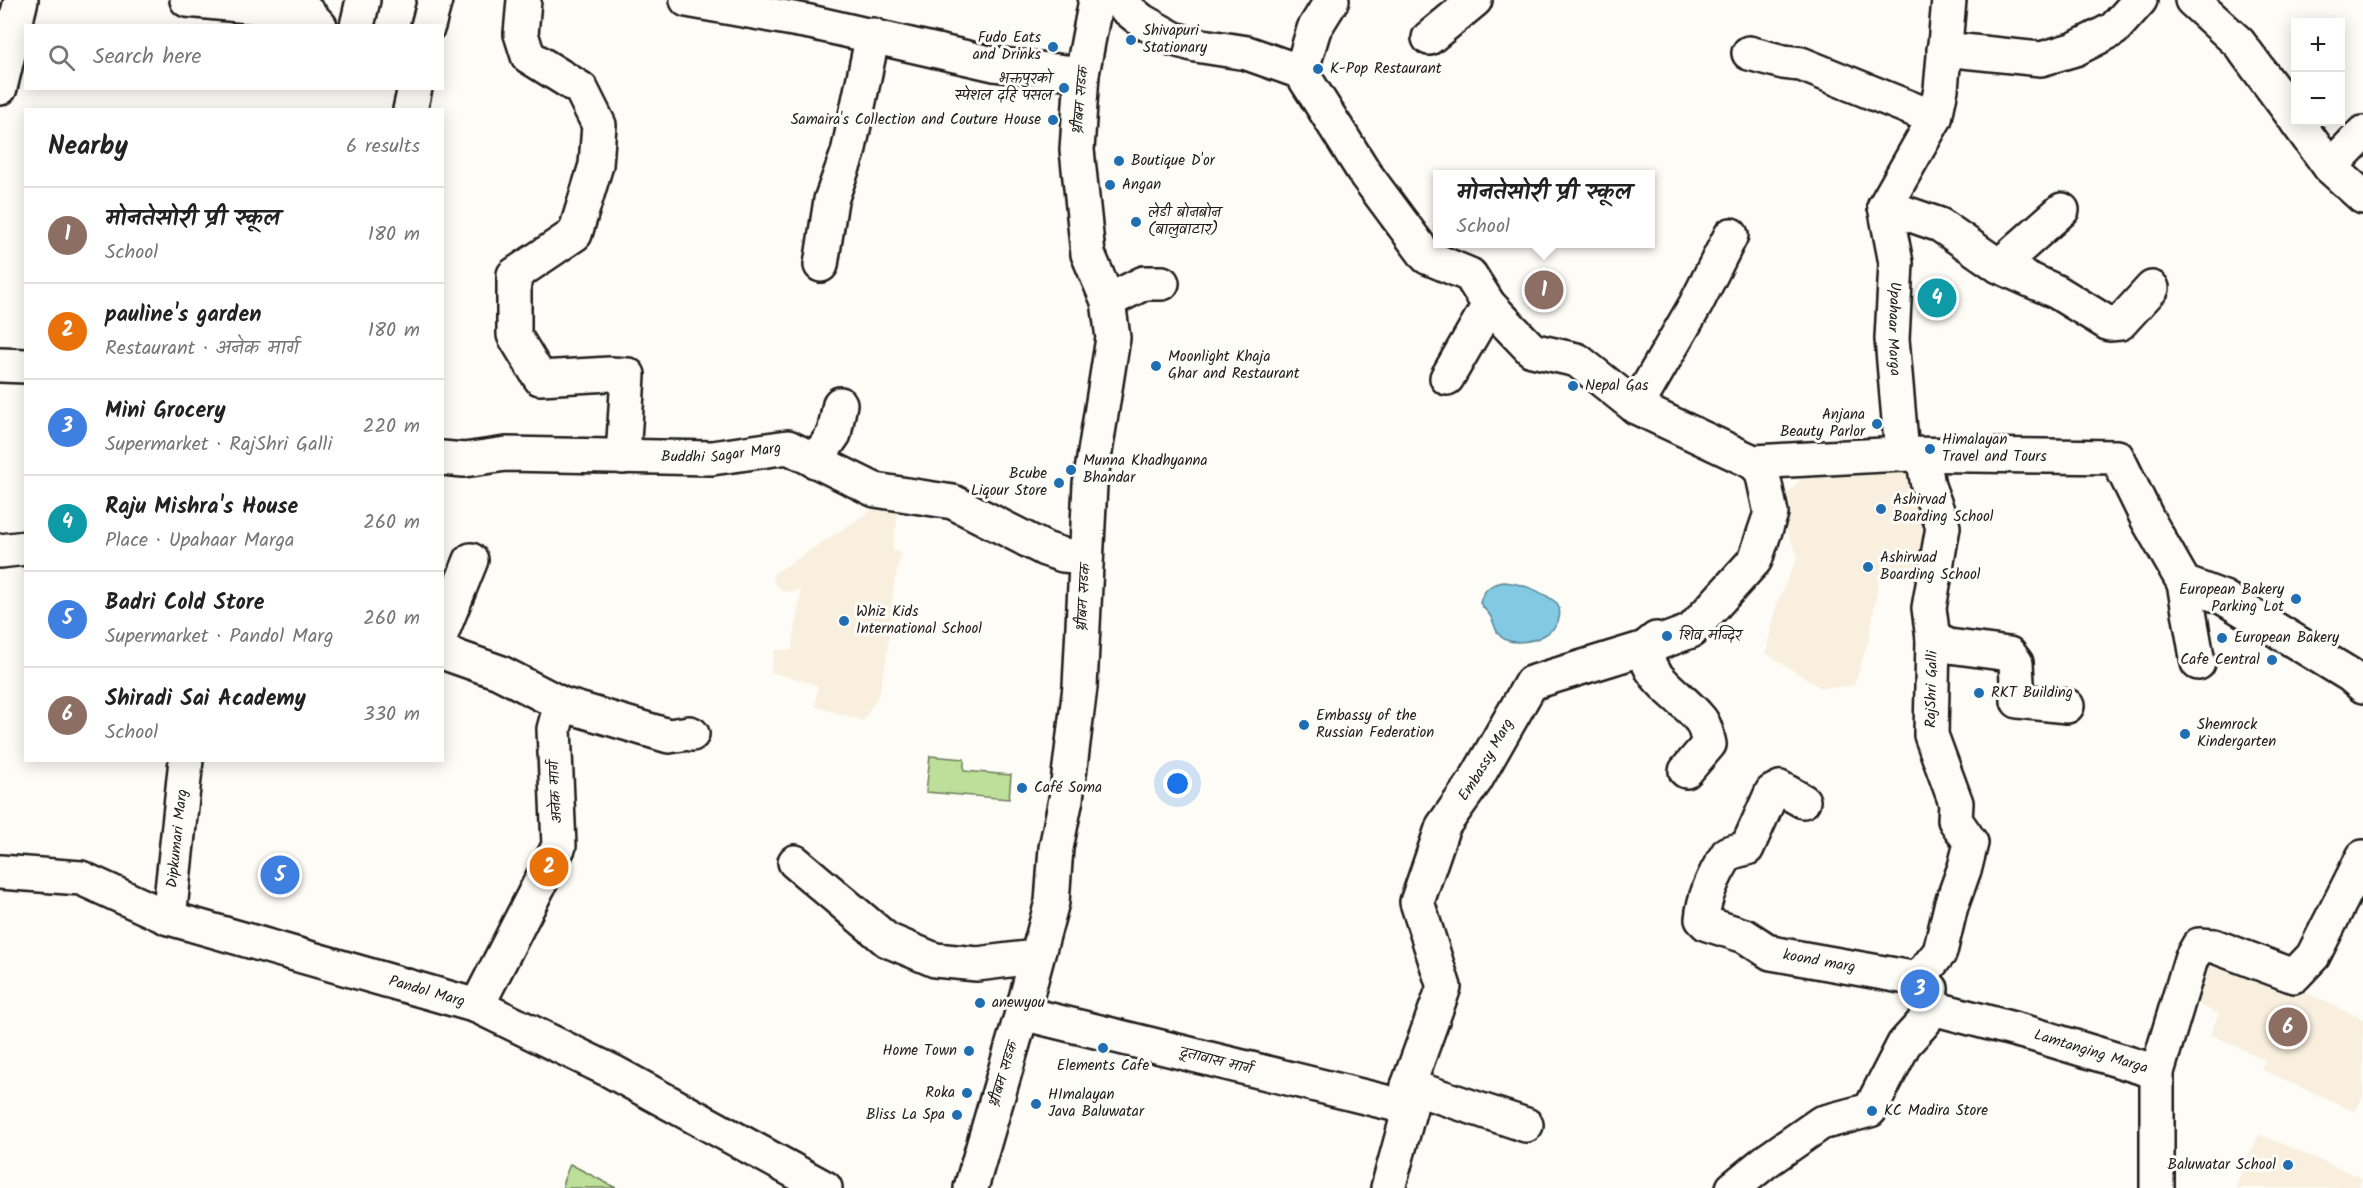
<!DOCTYPE html>
<html lang="en">
<head>
<meta charset="utf-8">
<style>
  body { margin:0; font-family:Kalam,"Playpen Sans Deva",sans-serif; background:#f6f6f6; color:#222 }
  .controls { position:absolute; right:18px; top:18px; display:grid; overflow:hidden; border-radius:0px; box-shadow:0 3px 15px #0003 }
  .controls button { width:54px; height:54px; display:grid; place-items:center; padding:0; border:0; border-bottom:2px solid #e0e0e0; background:#fff; color:#222; font:30px sans-serif }
  .you { position:absolute; left:1178px; top:784px; width:21px; height:21px; margin:-15px; border:4px solid #fff; border-radius:50%; background:#1a73e8; box-shadow:0 0 0 9px #1a73e833 }
  .badge { display:grid; place-items:center; width:39px; height:39px; border-radius:50%; background:#ea580c; color:#fff; font-size:20px; font-weight:700 }
  .pin { position:absolute; translate:-50% -50%; border:3px solid #fff; box-shadow:0 2px 6px #0006 }
  .popup { position:absolute; left:1433px; top:170px; width:222px; height:78px; box-sizing:border-box; display:grid; place-content:center; border-radius:0px; background:#fff; filter:drop-shadow(0 2px 4px #0005); font-size:20px; white-space:nowrap; color:#767676 }
  .popup b { font-size:22px; color:#222 }
  .popup::after { content:''; position:absolute; left:50%; top:100%; margin-left:-12px; border:12px solid transparent; border-top-color:#fff }
  .list { margin:0; padding:0; list-style:none }
  h2 { display:flex; justify-content:space-between; align-items:center; height:78px; margin:0; padding:0 24px; font-size:26px }
  h2 small { font-size:20px; font-weight:400; color:#767676 }
  .list li { display:grid; grid-template-columns:39px 1fr auto; gap:18px; align-items:center; box-sizing:border-box; height:96px; padding:0 24px; border-top:2px solid #e0e0e0 }
  .list b { display:block; font-size:22px; white-space:nowrap }
  .list p { margin:0; font-size:20px; white-space:nowrap; color:#767676 }
  .list em { font-size:20px; font-style:normal; color:#767676 }
  .icon { flex:none; width:33px; height:33px; fill:none; stroke:currentColor; stroke-width:2; stroke-linecap:round; stroke-linejoin:round }
  .map { position:relative; flex:none; width:2363px; height:1188px; overflow:hidden }
  .search { position:absolute; background:#fff; box-shadow:0 3px 15px #0003; left:24px; top:24px; width:420px; height:66px; display:flex; align-items:center; gap:15px; box-sizing:border-box; padding:0 21px; border-radius:0px; color:#767676; font-size:22px }
  .panel { position:absolute; background:#fff; box-shadow:0 3px 15px #0003; left:24px; top:108px; width:420px; height:654px; border-radius:0px }
  .map>svg:first-child { display:block }
</style>
</head>
<body>
<div class="map">
<svg width="2363" height="1188" viewBox="0 0 2363 1188">
  <rect width="100%" height="100%" fill="#fdfcf7"/>
  <filter id="ink" filterUnits="userSpaceOnUse"><feTurbulence type="fractalNoise" baseFrequency=".0167" numOctaves="2"/><feDisplacementMap in="SourceGraphic" scale="12" xChannelSelector="R" yChannelSelector="G"/><feConvolveMatrix kernelMatrix="1 2 1 2 8 2 1 2 1" color-interpolation-filters="sRGB"/></filter>
  <g filter="url(#ink)">
    <path fill="#f9efde" d="M1917,460L1943,580L1879,579L1869,639L1854,686L1821,688L1766,653L1777,603L1798,556L1776,506L1808,472Z
      M875,508L898,514L892,549L901,554L894,584L887,658L879,694L863,721L815,706L818,685L770,672L775,650H792L801,590L783,592L773,582L774,574Z
      M2215,951L2363,1019V1096L2355,1112L2261,1069L2265,1060L2210,1034L2219,1014L2191,1001Z
      M2259,1134L2362,1178L2358,1188H2235Z"/>
    <path fill="#bddf99" stroke="#6c7e5a" stroke-width="1.5" d="M930,756L964,759V771L1011,775L1009,799L926,792Z
      M570,1164L616,1188H563V1182Z"/>
    <path fill="#82c9e3" stroke="#598493" stroke-width="1.5" d="M1504,582C1525,584 1541,591 1557,603C1571,631 1527,648 1506,640C1496,636 1495,625 1491,617C1488,612 1483,608 1480,603C1483,589 1491,584 1504,582Z"/>
    <g fill="none" stroke-linecap="round" stroke-linejoin="round">
      <defs>
        <g id="minor">
          <path d="M187,0L279,9L303,8L320,26"/>
          <path d="M524,0L521,34L528,56L581,89L599,125L596,165L575,234L514,275V335L540,378L610,374L628,375L623,457"/>
          <path d="M687,0L810,22L994,64L1082,74"/>
          <path d="M1116,0L1142,21L1174,39L1196,45L1247,53L1301,72L1366,175L1427,257L1470,275L1489,305L1532,350L1577,360L1636,407L1753,462L1902,454L2117,457L2148,520L2184,583L2224,598L2350,675L2363,686"/>
          <path d="M2192,0L2239,43L2296,120"/>
          <path d="M357,26L363,0"/>
          <path d="M428,26L435,0"/>
          <path d="M1429,38L1475,0"/>
          <path d="M1944,49L2041,59L2075,49L2114,29L2140,0"/>
          <path d="M1749,53L1783,62L1801,64L1935,118"/>
          <path d="M1301,72L1314,29L1332,0"/>
          <path d="M0,88L21,0"/>
          <path d="M410,110L415,88"/>
          <path d="M2297,122L2330,167L2363,197"/>
          <path d="M2330,167L2363,133"/>
          <path d="M1885,206L1940,225L1999,266L2057,292L2109,324L2120,323L2152,288"/>
          <path id="s1" d="M1885,206L1896,263L1892,339L1902,454"/>
          <path d="M1885,206L1935,118L1941,89L1949,0"/>
          <path d="M821,265L831,200L848,153L873,35"/>
          <path d="M1999,266L2062,210"/>
          <path d="M1108,301L1144,283H1162"/>
          <path d="M0,365L26,366"/>
          <path d="M1447,378L1489,305"/>
          <path d="M1636,407L1696,304L1731,235"/>
          <path id="s2" d="M442,458L464,460L506,454L712,458L788,447L875,490L953,502L1045,549L1063,555L1086,557"/>
          <path d="M815,461L834,434L840,404"/>
          <path d="M0,551L26,548"/>
          <path d="M2184,583L2198,663"/>
          <path d="M442,632L471,560"/>
          <path d="M1656,639L1645,648C1647,680 1681,695 1699,718C1705,724 1707,736 1709,744L1686,771"/>
          <path d="M1933,639L1949,646L2009,654L2016,663L2018,701L2067,706"/>
          <path d="M442,652L499,672L561,704L669,736L689,733L692,734"/>
          <path id="s3" d="M1803,801L1780,788L1772,792L1747,848L1728,853C1715,873 1704,895 1702,919L1707,924L1745,936L1771,953L1918,979"/>
          <path d="M795,862L887,940L935,960L977,964L1035,957"/>
          <path id="s4" d="M0,872L81,878L169,918L477,1006L613,1072L825,1188"/>
          <path id="s5" d="M169,918L186,760"/>
          <path d="M477,1006L559,846L554,729L561,704"/>
          <path id="s6" d="M1929,1007L2032,1034L2157,1072"/>
          <path d="M1022,1013L1410,1108"/>
          <path d="M1408,1086L1526,1125"/>
          <path id="s7" d="M1388,1188L1410,1108L1408,1086L1444,987L1417,902L1443,826L1475,781L1531,683L1645,648L1691,631L1755,560L1771,513L1762,471L1753,462"/>
          <path id="s8" d="M1733,1188L1765,1162L1821,1123L1870,1110L1904,1044L1924,1022L1929,1007L1931,989L1918,979L1940,952L1951,906L1965,867L1971,843L1955,820L1956,803L1931,735L1933,639L1929,608L1943,527L1928,486L1923,455"/>
          <path d="M2157,1188V1072L2191,959L2199,945L2214,946L2294,976L2313,956L2363,857"/>
        </g>
        <path id="major" d="M971,1188L1022,1013L1052,902L1056,848L1066,799L1080,687L1090,484L1113,338L1108,301L1088,254L1077,150L1082,74L1096,0"/>
      </defs>
      <use href="#minor" stroke="#1c1c1c" stroke-width="38"/>
      <use href="#major" stroke="#1c1c1c" stroke-width="38"/>
      <use href="#minor" stroke="#fdfcf7" stroke-width="33"/>
      <use href="#major" stroke="#fdfcf7" stroke-width="33"/>
    </g>
  </g>
  <g fill="#1f6fb2" stroke="#fdfcf7" stroke-width="2">
    <circle cx="1131" cy="40" r="6"/>
    <circle cx="1053" cy="47" r="6"/>
    <circle cx="1318" cy="69" r="6"/>
    <circle cx="1064" cy="88" r="6"/>
    <circle cx="1053" cy="120" r="6"/>
    <circle cx="1119" cy="161" r="6"/>
    <circle cx="1110" cy="185" r="6"/>
    <circle cx="1136" cy="222" r="6"/>
    <circle cx="1156" cy="366" r="6"/>
    <circle cx="1573" cy="386" r="6"/>
    <circle cx="1877" cy="424" r="6"/>
    <circle cx="1930" cy="449" r="6"/>
    <circle cx="1071" cy="470" r="6"/>
    <circle cx="1059" cy="483" r="6"/>
    <circle cx="1881" cy="509" r="6"/>
    <circle cx="1868" cy="567" r="6"/>
    <circle cx="2296" cy="599" r="6"/>
    <circle cx="844" cy="621" r="6"/>
    <circle cx="1667" cy="636" r="6"/>
    <circle cx="2222" cy="638" r="6"/>
    <circle cx="2272" cy="660" r="6"/>
    <circle cx="1979" cy="693" r="6"/>
    <circle cx="1304" cy="725" r="6"/>
    <circle cx="2185" cy="734" r="6"/>
    <circle cx="1022" cy="788" r="6"/>
    <circle cx="980" cy="1003" r="6"/>
    <circle cx="1103" cy="1048" r="6"/>
    <circle cx="969" cy="1051" r="6"/>
    <circle cx="967" cy="1093" r="6"/>
    <circle cx="1036" cy="1104" r="6"/>
    <circle cx="1872" cy="1111" r="6"/>
    <circle cx="957" cy="1115" r="6"/>
    <circle cx="2288" cy="1165" r="6"/>
  </g>
  <g text-anchor="middle" dominant-baseline="central" stroke-width="6" stroke-linejoin="round" paint-order="stroke">
    <g font-size="15" fill="#1c1c1c" stroke="#fdfcf7" text-anchor="start">
      <text x="1143" y="31">Shivapuri<tspan x="1143" dy="17">Stationary</tspan></text>
      <text x="1041" y="38" text-anchor="end">Fudo Eats<tspan x="1041" dy="17">and Drinks</tspan></text>
      <text x="1330" y="69">K-Pop Restaurant</text>
      <text x="1052" y="79" text-anchor="end">भक्तपुरको<tspan x="1052" dy="17">स्पेशल दहि पसल</tspan></text>
      <text x="1041" y="120" text-anchor="end">Samaira's Collection and Couture House</text>
      <text x="1131" y="161">Boutique D'or</text>
      <text x="1122" y="185">Angan</text>
      <text x="1148" y="213">लेडी बोनबोन<tspan x="1148" dy="17">(बालुवाटार)</tspan></text>
      <text x="1168" y="357">Moonlight Khaja<tspan x="1168" dy="17">Ghar and Restaurant</tspan></text>
      <text x="1585" y="386">Nepal Gas</text>
      <text x="1865" y="415" text-anchor="end">Anjana<tspan x="1865" dy="17">Beauty Parlor</tspan></text>
      <text x="1942" y="440">Himalayan<tspan x="1942" dy="17">Travel and Tours</tspan></text>
      <text x="1083" y="461">Munna Khadhyanna<tspan x="1083" dy="17">Bhandar</tspan></text>
      <text x="1047" y="474" text-anchor="end">Bcube<tspan x="1047" dy="17">Liqour Store</tspan></text>
      <text x="1893" y="500">Ashirvad<tspan x="1893" dy="17">Boarding School</tspan></text>
      <text x="1880" y="558">Ashirwad<tspan x="1880" dy="17">Boarding School</tspan></text>
      <text x="2284" y="590" text-anchor="end">European Bakery<tspan x="2284" dy="17">Parking Lot</tspan></text>
      <text x="856" y="612">Whiz Kids<tspan x="856" dy="17">International School</tspan></text>
      <text x="1679" y="636">शिव मन्दिर</text>
      <text x="2234" y="638">European Bakery</text>
      <text x="2260" y="660" text-anchor="end">Cafe Central</text>
      <text x="1991" y="693">RKT Building</text>
      <text x="1316" y="716">Embassy of the<tspan x="1316" dy="17">Russian Federation</tspan></text>
      <text x="2197" y="725">Shemrock<tspan x="2197" dy="17">Kindergarten</tspan></text>
      <text x="1034" y="788">Café Soma</text>
      <text x="992" y="1003">anewyou</text>
      <text x="957" y="1051" text-anchor="end">Home Town</text>
      <text x="1103" y="1066" text-anchor="middle">Elements Cafe</text>
      <text x="955" y="1093" text-anchor="end">Roka</text>
      <text x="1048" y="1095">HImalayan<tspan x="1048" dy="17">Java Baluwatar</tspan></text>
      <text x="1884" y="1111">KC Madira Store</text>
      <text x="945" y="1115" text-anchor="end">Bliss La Spa</text>
      <text x="2276" y="1165" text-anchor="end">Baluwatar School</text>
    </g>
    <g font-size="15" fill="#1c1c1c" stroke="#fdfcf7">
      <text transform="translate(1081 100) rotate(-85)">थ्रीबम सडक</text>
      <text stroke="none"><textPath href="#s1" startOffset="124">Upahaar Marga</textPath></text>
      <text stroke="none"><textPath href="#s2" startOffset="280">Buddhi Sagar Marg</textPath></text>
      <text transform="translate(1084 597) rotate(-87)">थ्रीबम सडक</text>
      <text stroke="none"><textPath href="#s8" startOffset="626">RajShri Galli</textPath></text>
      <text stroke="none"><textPath href="#s7" startOffset="459">Embassy Marg</textPath></text>
      <text transform="translate(556 792) rotate(-93)">अनेक मार्ग</text>
      <text stroke="none"><textPath href="#s5" startOffset="80">Dipkumari Marg</textPath></text>
      <text stroke="none"><textPath href="#s3" startOffset="315">koond marg</textPath></text>
      <text stroke="none"><textPath href="#s4" startOffset="446">Pandol Marg</textPath></text>
      <text stroke="none"><textPath href="#s6" startOffset="168">Lamtanging Marga</textPath></text>
      <text transform="translate(1216 1061) rotate(14)">दूतावास मार्ग</text>
      <text transform="translate(1004 1074) rotate(-73)">थ्रीबम सडक</text>
    </g>
  </g>
</svg>
<div class="controls">
<button>+</button>
<button>−</button>
</div>
<div class="you"></div>
<div class="pin badge" style="left:1544px;top:290px;background:#8d6e63">1</div>
<div class="popup"><b>मोनतेसोरी प्री स्कूल</b>School</div>
<div class="pin badge" style="left:549px;top:867px;background:#e8710a">2</div>
<div class="pin badge" style="left:1920px;top:989px;background:#3f7fe0">3</div>
<div class="pin badge" style="left:1937px;top:298px;background:#0f9aa8">4</div>
<div class="pin badge" style="left:280px;top:875px;background:#3f7fe0">5</div>
<div class="pin badge" style="left:2288px;top:1027px;background:#8d6e63">6</div>
<div class="search"><svg class="icon" aria-label="search" viewBox="0 0 24 24"><circle cx="10" cy="10" r="6"/><path d="M15 15l6 6"/></svg>Search here</div>
<section class="panel">
<h2>Nearby<small>6 results</small></h2>
<ul class="list">
<li><span class="badge" style="background:#8d6e63">1</span><div><b>मोनतेसोरी प्री स्कूल</b><p>School</p></div><em>180 m</em></li>
<li><span class="badge" style="background:#e8710a">2</span><div><b>pauline's garden</b><p>Restaurant · अनेक मार्ग</p></div><em>180 m</em></li>
<li><span class="badge" style="background:#3f7fe0">3</span><div><b>Mini Grocery</b><p>Supermarket · RajShri Galli</p></div><em>220 m</em></li>
<li><span class="badge" style="background:#0f9aa8">4</span><div><b>Raju Mishra's House</b><p>Place · Upahaar Marga</p></div><em>260 m</em></li>
<li><span class="badge" style="background:#3f7fe0">5</span><div><b>Badri Cold Store</b><p>Supermarket · Pandol Marg</p></div><em>260 m</em></li>
<li><span class="badge" style="background:#8d6e63">6</span><div><b>Shiradi Sai Academy</b><p>School</p></div><em>330 m</em></li>
</ul>
</section>
</div>
</body>
</html>
